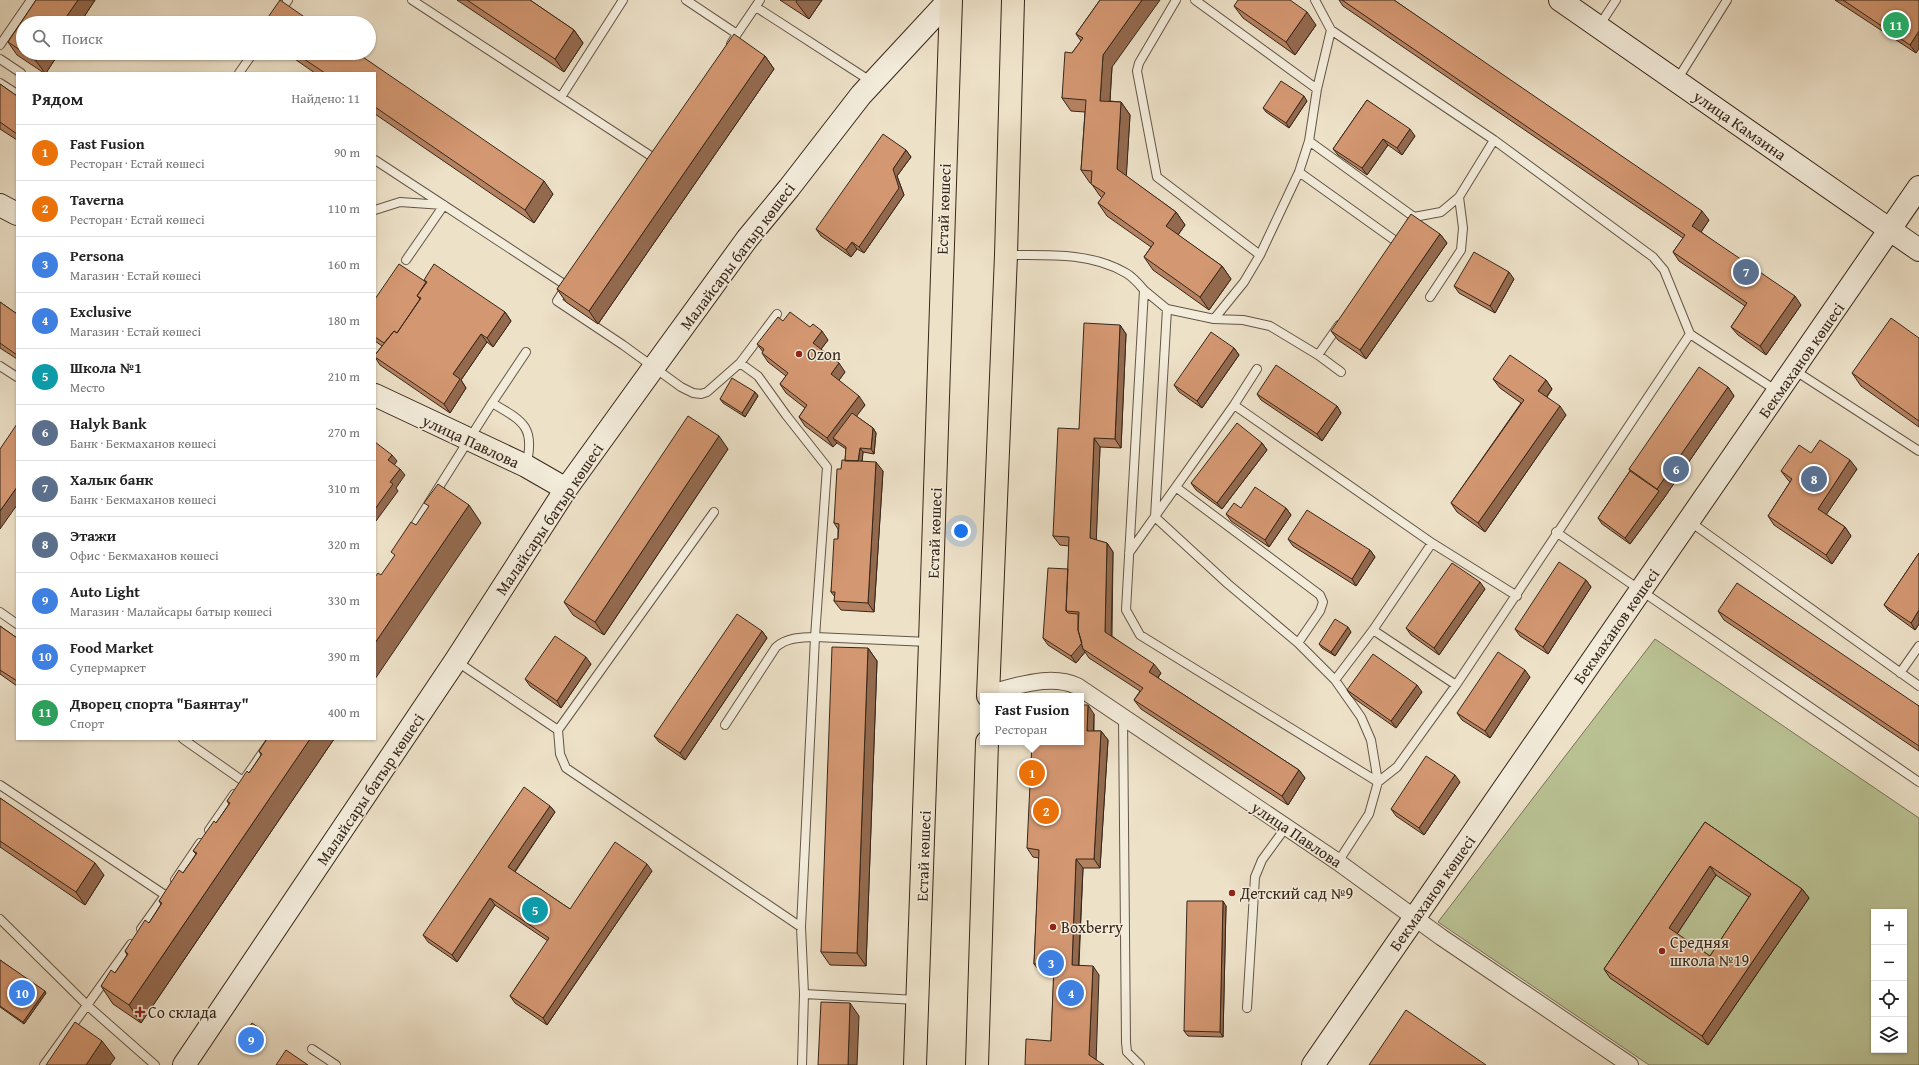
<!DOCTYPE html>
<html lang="ru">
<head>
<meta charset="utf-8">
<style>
  body { margin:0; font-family:"Gentium Book Plus",serif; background:#f2f2f2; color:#222 }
  .controls { position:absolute; right:12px; bottom:12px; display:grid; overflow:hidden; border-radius:0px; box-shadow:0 1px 3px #0004 }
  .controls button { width:36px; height:36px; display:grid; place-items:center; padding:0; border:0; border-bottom:1px solid #e0e0e0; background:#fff; color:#222; font:20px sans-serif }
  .you { position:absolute; left:961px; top:531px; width:14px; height:14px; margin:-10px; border:3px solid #fff; border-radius:50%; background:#1a73e8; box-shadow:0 0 0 6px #1a73e833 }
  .badge { display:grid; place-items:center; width:26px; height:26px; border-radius:50%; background:#d93025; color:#fff; font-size:13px; font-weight:700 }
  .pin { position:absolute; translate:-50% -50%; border:2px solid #fff; box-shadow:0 1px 4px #0006 }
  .popup { position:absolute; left:980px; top:693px; width:104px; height:52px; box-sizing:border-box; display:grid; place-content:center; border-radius:0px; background:#fff; filter:drop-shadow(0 1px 3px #0005); font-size:13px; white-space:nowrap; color:#767676 }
  .popup b { font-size:15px; color:#222 }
  .popup::after { content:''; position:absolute; left:50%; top:100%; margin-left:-8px; border:8px solid transparent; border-top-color:#fff }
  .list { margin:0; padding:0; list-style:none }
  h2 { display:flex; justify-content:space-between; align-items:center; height:52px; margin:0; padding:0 16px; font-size:17px }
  h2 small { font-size:13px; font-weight:400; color:#767676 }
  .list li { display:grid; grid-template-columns:26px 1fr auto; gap:12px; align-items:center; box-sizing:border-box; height:56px; padding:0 16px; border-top:1px solid #e0e0e0 }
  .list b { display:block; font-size:15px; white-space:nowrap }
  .list p { margin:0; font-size:13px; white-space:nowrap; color:#767676 }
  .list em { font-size:13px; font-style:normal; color:#767676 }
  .icon { flex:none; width:22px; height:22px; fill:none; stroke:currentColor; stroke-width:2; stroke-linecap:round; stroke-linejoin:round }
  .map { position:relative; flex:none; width:1919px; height:1065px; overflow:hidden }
  .search { position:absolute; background:#fff; box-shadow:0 1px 3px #0004; left:16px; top:16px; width:360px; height:44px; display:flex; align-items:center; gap:10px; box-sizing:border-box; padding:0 14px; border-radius:22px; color:#767676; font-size:15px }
  .panel { position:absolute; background:#fff; box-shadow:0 1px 3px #0004; left:16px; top:72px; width:360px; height:668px; border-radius:0px }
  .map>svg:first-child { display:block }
</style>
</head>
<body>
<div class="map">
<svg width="1919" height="1065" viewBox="0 0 1919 1065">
  <rect width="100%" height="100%" fill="#ede1c8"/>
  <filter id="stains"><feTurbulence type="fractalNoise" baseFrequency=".005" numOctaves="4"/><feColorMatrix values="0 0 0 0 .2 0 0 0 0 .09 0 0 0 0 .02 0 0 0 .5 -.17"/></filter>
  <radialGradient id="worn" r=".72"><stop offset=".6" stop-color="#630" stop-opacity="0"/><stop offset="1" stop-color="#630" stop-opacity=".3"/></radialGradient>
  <path fill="#bac294" stroke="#787456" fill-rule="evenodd" d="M1655,639L1919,818V1065H1649L1438,922ZM1874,912H1904V1050H1874Z"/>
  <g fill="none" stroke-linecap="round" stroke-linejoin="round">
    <defs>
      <path id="lane" d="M412,0L654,158
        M686,0L737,34L731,44
        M1176,0L1139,63L1137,71L1157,177L1260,255
        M1195,0L1317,89
        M756,7L872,82
        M273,23L288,0
        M1599,26L1616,0
        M1331,30L1494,140L1459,197L1441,212L1414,217
        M737,34L760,0
        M0,45L31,0
        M0,59L21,73
        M239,73L253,53
        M1677,80L1727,0
        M0,83L17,94
        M561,97L623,0
        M1494,140L1653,257L1664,270L1690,334L1777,391
        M1309,141L1414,217L1411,222
        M375,160L567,286
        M1299,172L1397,242
        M375,210L400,202L443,205
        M1006,255C1047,255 1090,252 1126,273C1133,277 1139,284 1144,290L1126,610L1140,635L1378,782L1369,814L1338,862
        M406,260L444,205
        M567,285L557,301L623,345L681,387L693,393L701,394L707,392L740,363L758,376L786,415L827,467L815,637C801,638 788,637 776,647L725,725
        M1144,290L1167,309L1214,319L1244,282L1260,255L1299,172L1309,141L1317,89L1331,30L1315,0
        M1430,297L1461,250L1463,228L1459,197
        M1167,309L1155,517L1228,584L1298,643L1335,680
        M1214,319L1243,320L1270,326L1318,355L1339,325
        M1318,355L1341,372
        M740,363L777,314
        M0,366L17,377
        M1794,370L1919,451
        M1234,405L1257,369
        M526,466C536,427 523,421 492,403L526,352
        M1177,488L1320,595L1323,602L1320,611L1298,643
        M1689,521L1919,686
        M1556,532L1919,782
        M410,533L492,403
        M1432,543L1517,596
        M1129,553L1234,405L1432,543L1373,630L1335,680L1361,717L1371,740L1378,782L1397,767L1456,685L1690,334
        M0,612L17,624
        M1373,630L1456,685
        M456,661L558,730L560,754L566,768L801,927L804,994L802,1065
        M1900,673L1919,646
        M1123,717L1126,1042L1127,1052L1140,1065
        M558,730L714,512
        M183,739L243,781
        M243,781L272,739
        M0,785L165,895
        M209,830L234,794
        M175,880L200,843
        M0,919L88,1006L155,1065
        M801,927L815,637L929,642
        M141,929L166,894
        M804,994L917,1000
        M1247,1008L1255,877L1262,860L1286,827
        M312,1049L336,1065
        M44,1065L131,944"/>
      <path id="street" d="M988,693C1016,687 1050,673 1077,686L1338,862L1441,937L1630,1065"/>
      <path id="secondary" d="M1560,0L1919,250
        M0,205L17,214
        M375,395L526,466L566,489
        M184,1065L456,660L566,489L654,367L747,239L789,188L861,95L949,0
        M1313,1065L1919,187"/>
      <path id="primary" d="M988,696L1006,255L1013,0
        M915,1065L930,642L951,0
        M977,1065L987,742"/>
    </defs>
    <use href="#lane" stroke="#645545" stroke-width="10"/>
    <use href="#street" stroke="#645545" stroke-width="18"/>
    <use href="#secondary" stroke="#372619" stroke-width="24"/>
    <use href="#primary" stroke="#372619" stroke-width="24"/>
    <use href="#lane" stroke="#f3ecdb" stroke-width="8"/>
    <use href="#street" stroke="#f3ecdb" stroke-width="16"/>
    <use href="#secondary" stroke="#f3ecdb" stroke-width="22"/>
    <use href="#primary" stroke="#ede1c8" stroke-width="22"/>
  </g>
  <path fill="#b58261" stroke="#372619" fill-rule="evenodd" d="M36,0H95L80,23H23V53H59L46,73H44L17,55L8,42Z
    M457,0H530L574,30L583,43L564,72Z
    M780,0H822L809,19Z
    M1100,0L1112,67L1110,101L1121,102L1130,115L1126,176L1176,212L1185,225L1178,235L1222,266L1231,279L1209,310L1153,270L1144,257L1151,247L1107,216L1098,203L1102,198L1100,196L1091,183H1090L1081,170L1085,112L1071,111L1062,98L1072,53L1081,41L1076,34Z
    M1339,0H1394L1709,220L1701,232L1801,305L1766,355L1738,335L1731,327L1745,306L1679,261L1673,252L1683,238L1343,6Z
    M1835,0H1919L1916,53Z
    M1234,6L1316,25L1295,55L1243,18Z
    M286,53H357L553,194L534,223L375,114V73H315Z
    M765,56L774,69L598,324L566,302L557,289Z
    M0,84L17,96V140L0,129Z
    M1367,100L1415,136L1402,155L1388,145L1367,175L1338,155L1333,149Z
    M1307,101L1289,128L1266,112L1263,108Z
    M906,150L911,157L897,176L904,195L864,253L857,249L851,257L821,236L816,229Z
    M1440,234L1447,243L1366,359L1338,340L1331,331Z
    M1514,279L1495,313L1459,293L1454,286Z
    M424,280L505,312L511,321L493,347L487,342L461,380L466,388L450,413L380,365L375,357V355L382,346L375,341V299L425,282Z
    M0,302L17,314V359L0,348Z
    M1120,325L1126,334L1121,448L1100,447L1096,540L1107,543L1113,552L1112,636L1161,673L1158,678L1299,770L1305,778L1288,805L1141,709L1134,700L1140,691L1089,658L1085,652L1076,663L1048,645L1043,638L1068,569L1069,546L1060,545L1053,536L1079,429Z
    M810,327L828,340L821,349L845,372L839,380L865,405L856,416L873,428L876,433L874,454L863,452L862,462L883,471L874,612L841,610L834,601L835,597L831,592L838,539V529L834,523L841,469L845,461L846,449L837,443L833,447L805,426L799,417L805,408L786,393L780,384L786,376L768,362L762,353L763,352L757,344Z
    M1919,338V427L1861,386L1852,373Z
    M1234,348L1239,355L1202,408L1179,392L1174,385Z
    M1493,379L1546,380L1552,389L1547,397L1566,415L1485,532L1457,512L1451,503L1521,403L1500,388Z
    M1728,387L1734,396L1664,498L1630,544L1602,524L1598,518L1630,471L1629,469Z
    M755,392L758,396L745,417L723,403L720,399Z
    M1257,394L1337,406L1341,413L1322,441L1261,400Z
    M1262,443L1267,450L1222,509L1196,490L1191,483Z
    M728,449L604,635L573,615L564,602Z
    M1811,453L1857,469L1826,514L1845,527L1851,536L1832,564L1774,525L1768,516L1790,482L1788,480L1781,471Z
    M1241,508H1286L1291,515L1269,547L1231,521L1226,514Z
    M1288,539L1370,550L1375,557L1356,586L1293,546Z
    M1919,553V624L1915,630L1889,611L1884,605Z
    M1586,580L1591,587L1548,654L1520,636L1515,629Z
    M1485,589L1439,655L1411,635L1406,628Z
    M1718,611L1919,706V751L1724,620Z
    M0,626L17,638V686L0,674Z
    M762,631L767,638L685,760L659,742L654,736Z
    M1351,632L1335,656L1322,648L1319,644Z
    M868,648L877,661L866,966L830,965L821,952Z
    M591,664L561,708L530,686L525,679Z
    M1530,677L1490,738L1462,720L1457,713Z
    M1347,690L1422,692L1396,728L1352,697Z
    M1094,714V731H1101L1108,740L1100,868H1083L1079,965L1099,975L1051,1041L1054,973H1041L1034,964L1039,858L1033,857L1027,848Z
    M267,739H334L141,1023L113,1004L101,986L115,973L127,955L125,951L149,923L161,904L159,901L183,873L196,854L193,851L216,823L229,804L227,801L249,773L261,755L259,751Z
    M1460,782L1424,835L1396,816L1391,809Z
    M0,798L104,875L85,905L0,847Z
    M550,806L555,812L515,872L570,909L652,871L547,1025L515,1003L510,996L548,941L495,905L457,962L428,942L423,935Z
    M1705,822L1802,889L1809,898L1708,1045L1610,978L1604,969ZM1716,875L1749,897L1710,956L1677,934Z
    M1226,906L1223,1037L1188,1036L1184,1031Z
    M0,960L46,993L24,1024L0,1007Z
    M262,1030L264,1032L250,1053L239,1047L238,1044Z"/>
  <path fill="#946a4f" stroke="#372619" d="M78,0H95L80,23H62Z
    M797,0H822L809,19L796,2Z
    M1142,0H1160L1112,67L1109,114L1100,101L1103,55Z
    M1307,12L1316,25L1295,55L1286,42Z
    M574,30L583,43L564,72L555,59Z
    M1919,31V49L1916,53L1910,45Z
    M42,53H59L46,73H45L36,61Z
    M765,56L774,69L598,324L589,311Z
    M1304,96L1307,101L1289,128L1286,123Z
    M1121,102L1130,115L1126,182L1117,169Z
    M1410,129L1415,136L1402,155L1397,148Z
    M1383,139L1388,145L1367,175L1362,168Z
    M906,150L911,157L897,176L904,195L864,253L859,247L893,169Z
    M544,181L553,194L534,223L525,210Z
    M1702,211L1709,220L1699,235L1692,226Z
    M1176,212L1185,225L1175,239L1166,226Z
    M1440,234L1447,243L1366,359L1360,350Z
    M852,242L857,249L851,257L846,250Z
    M1222,266L1231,279L1209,310L1200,297Z
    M1509,272L1514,279L1495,313L1490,306Z
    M1795,296L1801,305L1766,355L1760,346Z
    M505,312L511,321L493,347L487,338Z
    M1120,325L1126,334L1121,448L1115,439Z
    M822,331L828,340L819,352L813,343Z
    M481,334L487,342L461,380L466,388L450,413L444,404L453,374Z
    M1234,348L1239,355L1202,408L1197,401Z
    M839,363L845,372L837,383L831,374Z
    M1546,380L1552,389L1544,400L1538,391Z
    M1728,387L1734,396L1664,498L1630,544L1625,538L1659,491L1657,489Z
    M755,392L758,396L745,417L742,413Z
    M859,396L865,405L838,441L833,438L837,443L833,447L827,438Z
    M1337,406L1341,413L1322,441L1317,434Z
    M1560,406L1566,415L1485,532L1478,523Z
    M873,428L876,433L874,454L871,449Z
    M719,436L728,449L604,635L595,622Z
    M1094,438L1100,447L1096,547L1090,538Z
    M1262,443L1267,450L1222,509L1217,503Z
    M860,448L863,452L861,470L858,465Z
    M392,455L397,461L393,467L388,460Z
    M1850,460L1857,469L1824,518L1818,509Z
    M876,462L883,471L874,612L868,603Z
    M400,469L405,475L396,488L398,491L376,521L375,519V509L390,482Z
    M17,487V505L0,529V511Z
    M469,505L481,523L375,679V643Z
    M1286,508L1291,515L1269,547L1265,540Z
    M1845,527L1851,536L1832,564L1826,555Z
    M1107,543L1113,552L1111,641L1105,632Z
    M1370,550L1375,557L1356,586L1352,579Z
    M1586,580L1591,587L1548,654L1543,647Z
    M1480,582L1485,589L1439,655L1434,648Z
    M1919,610V624L1915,630L1911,623Z
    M1348,627L1351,632L1335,656L1331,652Z
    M762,631L767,638L685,760L680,753Z
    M1079,632L1083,649L1085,652L1076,663L1071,656Z
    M868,648L877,661L866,966L857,953Z
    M586,657L591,664L561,708L557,701Z
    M1154,664L1161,673L1155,681L1149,672Z
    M1525,670L1530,677L1490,738L1485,731Z
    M1417,685L1422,692L1396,728L1391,721Z
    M1088,705L1094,714L1093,740L1087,731Z
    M1101,731L1108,740L1100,868L1094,859Z
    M310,739H334L141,1023L129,1005Z
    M1299,770L1305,778L1288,805L1282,796Z
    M1455,775L1460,782L1424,835L1419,828Z
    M550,806L555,812L513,874L508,867Z
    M1076,859L1083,868L1078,974L1072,965Z
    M95,863L104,875L85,905L76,892Z
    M647,864L652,871L547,1025L543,1018Z
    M1710,866L1716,875L1675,937L1669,928Z
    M1802,889L1809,898L1708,1045L1702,1036Z
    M490,898L495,905L457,962L452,955Z
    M1223,901L1226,906L1223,1037L1220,1032Z
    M1093,966L1099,975L1096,1064L1089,1055Z
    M45,991L46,993L24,1024L23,1022Z
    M850,1003L859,1016L857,1065H848Z
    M262,1030L264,1032L250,1053L248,1051Z
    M102,1041L115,1058L110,1065H86Z"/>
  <path fill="#d39771" stroke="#372619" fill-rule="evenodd" d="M36,0H78L62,23H23V52L8,42Z
    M280,0L313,23H264Z
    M467,0H530L574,30L555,59Z
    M1100,0H1142L1103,55L1100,101L1121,102L1117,169L1176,212L1166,226L1222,266L1200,297L1144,257L1154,243L1098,203L1105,193L1091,184L1092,171L1081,170L1086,100L1062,98L1065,52L1072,53L1083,38L1076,34Z
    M1238,0H1290L1307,12L1286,42L1234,6Z
    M1342,0H1394L1702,211L1692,226L1795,296L1760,346L1731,327L1747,303L1673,252L1685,235Z
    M1843,0H1919V31L1910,45Z
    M734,34L765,56L589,311L557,289Z
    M24,53H42L36,61Z
    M295,53H357L544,181L525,210L375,107V73H325Z
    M1281,81L1304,96L1286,123L1263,108Z
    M0,84L17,96V134L0,122Z
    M1367,100L1410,129L1397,148L1383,139L1362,168L1333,149Z
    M883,134L906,150L893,169L899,188L859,247L852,242L846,250L816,229Z
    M1411,214L1440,234L1360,350L1331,331Z
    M1474,252L1509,272L1490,306L1454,286Z
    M399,264L426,282L417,296L420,299L397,333L394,331L384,343L375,337V299Z
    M434,264L505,312L487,338L481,334L453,374L460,379L444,404L375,357V355L394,331L397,333L421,298L417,296L427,282L424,280Z
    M0,302L17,314V355L0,343Z
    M790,312L810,327L813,324L822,331L813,343L839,363L831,374L859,396L827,438L799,417L807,405L780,384L788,373L762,353L764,349L757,344L778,317L783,321Z
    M1891,318L1919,338V421L1852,373Z
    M1084,323L1120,325L1115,439L1094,438L1090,538L1107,543L1105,632L1154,664L1149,672L1299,770L1282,796L1134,700L1143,688L1083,649L1078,630L1079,612L1066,611L1069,537L1053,536L1058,428L1079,429Z
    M1211,332L1234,348L1197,401L1174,385Z
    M1510,355L1546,380L1538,391L1560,406L1478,523L1451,503L1524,400L1493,379Z
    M1276,365L1337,406L1317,434L1257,394Z
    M1699,367L1728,387L1657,489L1629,469Z
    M732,378L755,392L742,413L720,399Z
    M852,413L873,428L871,449L860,448L858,461H845L846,447L833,438Z
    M688,416L719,436L595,622L564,602Z
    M1237,423L1262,443L1217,503L1191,483Z
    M17,424V487L0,511V449Z
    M1820,440L1850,460L1818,509L1845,527L1826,555L1768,516L1792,479L1781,471L1799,445L1811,453Z
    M375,442L392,455L388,460L400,469L390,482L393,484L375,509Z
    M842,460L876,462L868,603L834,601L835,592H831L834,539H838L839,524L834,523L837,469H841Z
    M1630,471L1659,491L1625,538L1598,518Z
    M438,484L469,505L375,643V577L378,573L381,575L395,555L391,552L411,522L416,525L429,506L424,503Z
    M1255,487L1286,508L1265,540L1226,514L1234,503L1241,508Z
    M1307,510L1370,550L1352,579L1288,539Z
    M1919,553V610L1911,623L1884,605Z
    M1559,562L1586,580L1543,647L1515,629Z
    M1452,563L1480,582L1434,648L1406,628Z
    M1048,568L1068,569L1066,611L1068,613L1078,614V630L1082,643L1071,656L1043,638Z
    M1737,583L1919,706V746L1718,611Z
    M737,614L762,631L680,753L654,736Z
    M1335,619L1348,627L1331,652L1319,644Z
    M0,626L17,638V681L0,670Z
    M555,636L586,657L557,701L525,679Z
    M832,647L868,648L857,953L821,952Z
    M1498,652L1525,670L1485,731L1457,713Z
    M1373,654L1417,685L1391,721L1347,690Z
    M1081,705H1088L1087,731H1101L1094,859H1076L1072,965L1093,966L1089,1055L1104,1065H1025L1026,1039L1051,1041L1054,964H1034L1039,850L1027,848L1032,742H1081Z
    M267,739H310L129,1005L101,986L111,970L115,973L128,954L125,951L145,920L149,923L162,903L159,901L179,870L183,873L197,853L193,851L214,821L216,823L230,803L227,801L247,771L249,773L262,754L259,751Z
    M1426,756L1455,775L1419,828L1391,809Z
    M524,787L550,806L508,867L570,909L615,842L647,864L543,1018L510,996L549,938L490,898L452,955L423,935Z
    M0,798L95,863L76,892L0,841Z
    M1705,822L1802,889L1702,1036L1604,969ZM1710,866L1751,894L1710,956L1669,928Z
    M1187,901H1223L1220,1032L1184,1031Z
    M0,960L45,991L23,1022L0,1006Z
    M821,1002L850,1003L848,1065H818Z
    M1406,1010L1486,1065H1369Z
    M75,1022L102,1041L86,1065H46Z
    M252,1023L262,1030L248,1051L238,1044Z
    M286,1050L308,1065H276Z"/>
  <g fill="#8f2418" stroke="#f3ecdb" stroke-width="1.5">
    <circle cx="799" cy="354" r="4"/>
    <circle cx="1232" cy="893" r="4"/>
    <circle cx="1053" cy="927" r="4"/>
    <circle cx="1662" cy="951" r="4"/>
    <path d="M138 1006h4v4h4v4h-4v4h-4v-4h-4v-4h4z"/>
  </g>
  <g text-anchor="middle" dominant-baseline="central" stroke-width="3" stroke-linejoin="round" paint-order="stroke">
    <g font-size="16" fill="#372619" stroke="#f3ecdb">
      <text transform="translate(1740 125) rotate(35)">улица Камзина</text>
      <text transform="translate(943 209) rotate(-88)">Естай көшесі</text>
      <text transform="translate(737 256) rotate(-53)">Малайсары батыр көшесі</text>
      <text transform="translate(1801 360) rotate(-55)">Бекмаханов көшесі</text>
      <text transform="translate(471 441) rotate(25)">улица Павлова</text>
      <text transform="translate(549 519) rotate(-56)">Малайсары батыр көшесі</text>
      <text transform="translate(934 533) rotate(-88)">Естай көшесі</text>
      <text transform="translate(1616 626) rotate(-55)">Бекмаханов көшесі</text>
      <text transform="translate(370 789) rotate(-56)">Малайсары батыр көшесі</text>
      <text transform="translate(1297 834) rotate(34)">улица Павлова</text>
      <text transform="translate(923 856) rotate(-88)">Естай көшесі</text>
      <text transform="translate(1432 893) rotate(-55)">Бекмаханов көшесі</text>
    </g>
    <g font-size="16" fill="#372619" stroke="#f3ecdb" text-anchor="start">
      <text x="807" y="354">Ozon</text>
      <text x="1240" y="893">Детский сад №9</text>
      <text x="1061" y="927">Boxberry</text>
      <text x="1670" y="942">Средняя<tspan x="1670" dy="18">школа №19</tspan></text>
      <text x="148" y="1012">Со склада</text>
    </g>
  </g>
  <rect width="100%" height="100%" filter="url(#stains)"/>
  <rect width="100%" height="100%" fill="url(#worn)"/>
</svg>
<div class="controls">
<button>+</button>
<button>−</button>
<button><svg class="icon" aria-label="locate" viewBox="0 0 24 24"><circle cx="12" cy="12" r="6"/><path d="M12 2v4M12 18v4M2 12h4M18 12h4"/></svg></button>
<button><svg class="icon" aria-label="layers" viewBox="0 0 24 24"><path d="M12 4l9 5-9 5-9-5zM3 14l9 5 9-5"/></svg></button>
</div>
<div class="you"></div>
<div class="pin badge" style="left:1032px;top:773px;background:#e8710a">1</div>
<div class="popup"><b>Fast Fusion</b>Ресторан</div>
<div class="pin badge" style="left:1046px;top:811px;background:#e8710a">2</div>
<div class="pin badge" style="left:1051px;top:963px;background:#3f7fe0">3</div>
<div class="pin badge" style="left:1071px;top:993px;background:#3f7fe0">4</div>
<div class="pin badge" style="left:535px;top:910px;background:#0f9aa8">5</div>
<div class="pin badge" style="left:1676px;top:469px;background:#5c6f8a">6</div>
<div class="pin badge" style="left:1746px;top:272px;background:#5c6f8a">7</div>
<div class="pin badge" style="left:1814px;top:479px;background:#5c6f8a">8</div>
<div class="pin badge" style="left:251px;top:1040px;background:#3f7fe0">9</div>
<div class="pin badge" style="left:22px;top:993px;background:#3f7fe0">10</div>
<div class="pin badge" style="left:1896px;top:25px;background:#2e9e5b">11</div>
<div class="search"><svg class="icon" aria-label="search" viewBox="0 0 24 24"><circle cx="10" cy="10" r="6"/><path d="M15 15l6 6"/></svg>Поиск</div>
<section class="panel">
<h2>Рядом<small>Найдено: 11</small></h2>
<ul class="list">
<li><span class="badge" style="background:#e8710a">1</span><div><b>Fast Fusion</b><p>Ресторан · Естай көшесі</p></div><em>90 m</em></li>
<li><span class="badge" style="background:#e8710a">2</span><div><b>Taverna</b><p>Ресторан · Естай көшесі</p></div><em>110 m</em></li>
<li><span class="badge" style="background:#3f7fe0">3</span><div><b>Persona</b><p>Магазин · Естай көшесі</p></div><em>160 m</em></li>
<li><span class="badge" style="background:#3f7fe0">4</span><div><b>Exclusive</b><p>Магазин · Естай көшесі</p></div><em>180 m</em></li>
<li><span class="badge" style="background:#0f9aa8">5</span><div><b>Школа №1</b><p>Место</p></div><em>210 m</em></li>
<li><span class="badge" style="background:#5c6f8a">6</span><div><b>Halyk Bank</b><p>Банк · Бекмаханов көшесі</p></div><em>270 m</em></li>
<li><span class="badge" style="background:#5c6f8a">7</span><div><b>Халык банк</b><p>Банк · Бекмаханов көшесі</p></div><em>310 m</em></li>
<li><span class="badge" style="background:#5c6f8a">8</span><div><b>Этажи</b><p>Офис · Бекмаханов көшесі</p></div><em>320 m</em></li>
<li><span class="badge" style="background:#3f7fe0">9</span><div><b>Auto Light</b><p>Магазин · Малайсары батыр көшесі</p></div><em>330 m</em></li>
<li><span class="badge" style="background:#3f7fe0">10</span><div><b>Food Market</b><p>Супермаркет</p></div><em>390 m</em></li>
<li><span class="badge" style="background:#2e9e5b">11</span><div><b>Дворец спорта &quot;Баянтау&quot;</b><p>Спорт</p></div><em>400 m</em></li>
</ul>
</section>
</div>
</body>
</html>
